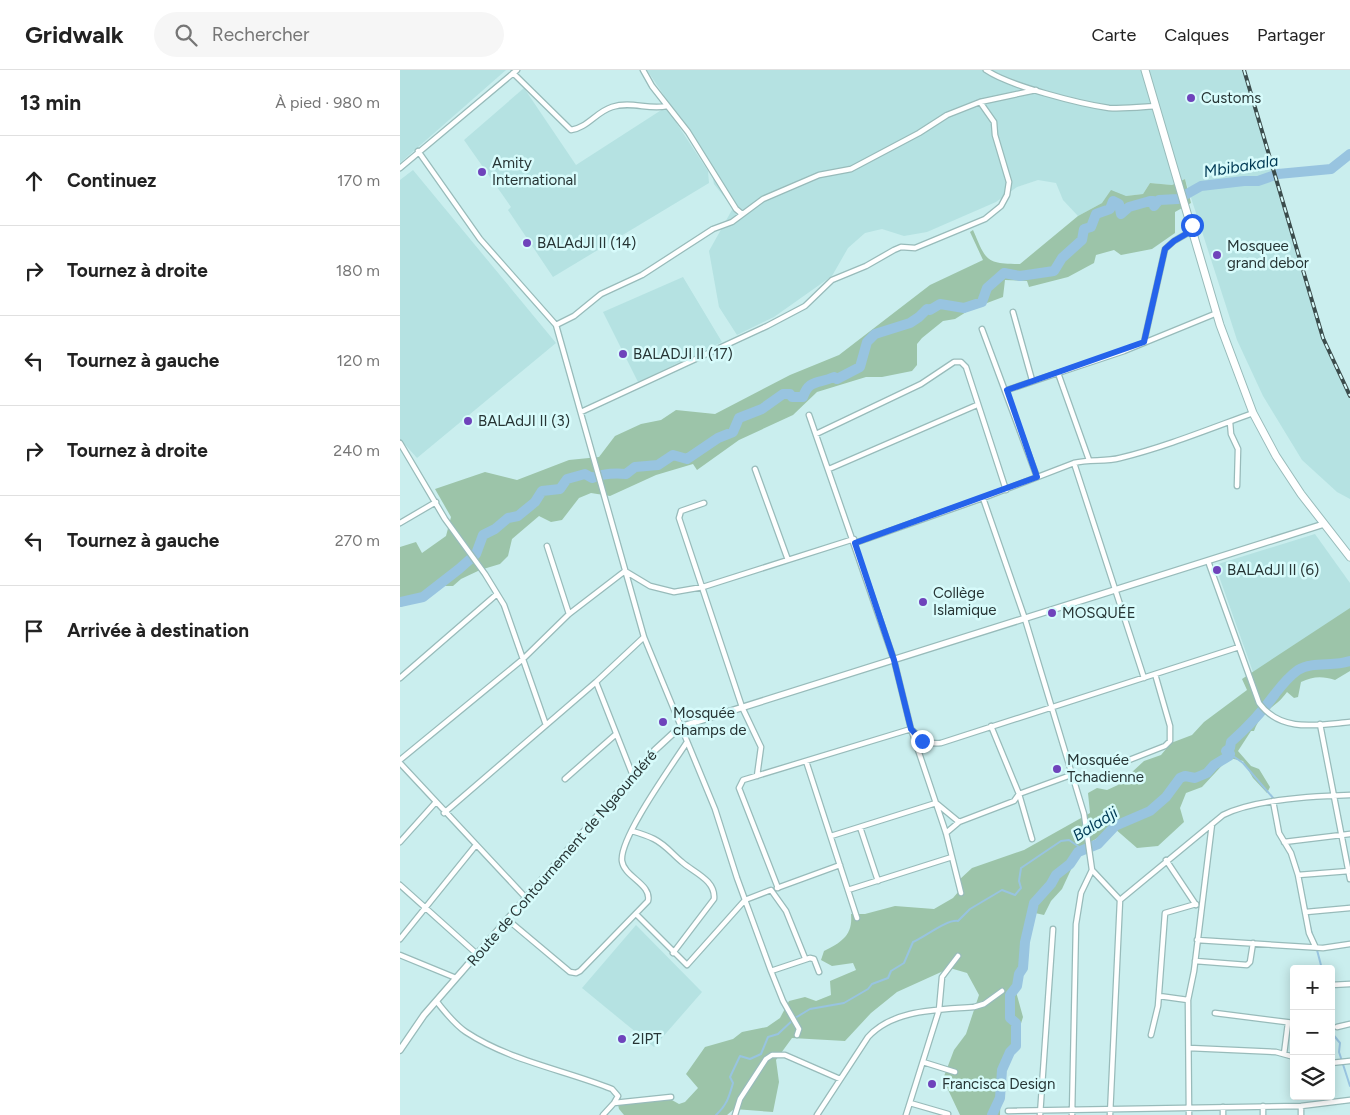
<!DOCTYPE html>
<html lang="fr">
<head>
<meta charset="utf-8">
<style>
  body { margin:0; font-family:Figtree,sans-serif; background:#f6f6f6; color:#222 }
  .controls { position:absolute; right:15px; bottom:15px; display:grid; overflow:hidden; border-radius:5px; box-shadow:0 2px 12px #0003 }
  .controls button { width:45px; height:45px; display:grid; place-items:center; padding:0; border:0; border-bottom:1px solid #e0e0e0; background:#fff; color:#222; font:25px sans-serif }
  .stop { position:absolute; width:15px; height:15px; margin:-11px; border:4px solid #2563eb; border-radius:50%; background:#fff }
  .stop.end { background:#2563eb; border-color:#fff; box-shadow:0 1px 5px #0008 }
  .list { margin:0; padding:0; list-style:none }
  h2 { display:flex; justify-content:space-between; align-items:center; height:65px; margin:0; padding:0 20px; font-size:21px }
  h2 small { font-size:16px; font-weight:400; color:#767676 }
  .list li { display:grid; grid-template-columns:32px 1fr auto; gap:15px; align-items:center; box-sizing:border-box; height:90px; padding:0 20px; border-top:1px solid #e0e0e0 }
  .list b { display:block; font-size:19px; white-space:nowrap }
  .list em { font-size:16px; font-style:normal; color:#767676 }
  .icon { flex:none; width:28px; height:28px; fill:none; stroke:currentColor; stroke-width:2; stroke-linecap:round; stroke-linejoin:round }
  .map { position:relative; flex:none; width:950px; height:1045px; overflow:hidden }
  header { display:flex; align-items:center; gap:30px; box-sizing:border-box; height:70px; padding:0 25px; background:#fff; border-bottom:1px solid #e0e0e0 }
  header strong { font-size:24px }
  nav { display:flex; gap:28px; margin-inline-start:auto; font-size:18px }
  .search { width:350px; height:45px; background:#f6f6f6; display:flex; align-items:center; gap:12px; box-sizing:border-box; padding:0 18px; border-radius:28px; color:#767676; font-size:19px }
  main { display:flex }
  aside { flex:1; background:#fff }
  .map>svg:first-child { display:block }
</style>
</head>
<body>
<header>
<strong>Gridwalk</strong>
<div class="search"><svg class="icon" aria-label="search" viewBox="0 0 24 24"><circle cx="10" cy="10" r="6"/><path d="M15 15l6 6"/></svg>Rechercher</div>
<nav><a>Carte</a><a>Calques</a><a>Partager</a></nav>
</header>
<main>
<aside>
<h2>13 min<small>À pied · 980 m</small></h2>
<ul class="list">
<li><svg class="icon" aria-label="ahead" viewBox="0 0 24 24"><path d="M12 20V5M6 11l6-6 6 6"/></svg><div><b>Continuez</b></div><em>170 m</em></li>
<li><svg class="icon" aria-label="right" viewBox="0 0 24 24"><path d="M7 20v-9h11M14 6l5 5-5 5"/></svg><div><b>Tournez à droite</b></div><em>180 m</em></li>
<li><svg class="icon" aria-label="left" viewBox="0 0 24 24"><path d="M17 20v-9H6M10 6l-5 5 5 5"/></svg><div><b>Tournez à gauche</b></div><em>120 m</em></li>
<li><svg class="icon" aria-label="right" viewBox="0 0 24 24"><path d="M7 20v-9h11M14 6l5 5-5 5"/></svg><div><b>Tournez à droite</b></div><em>240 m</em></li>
<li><svg class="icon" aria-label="left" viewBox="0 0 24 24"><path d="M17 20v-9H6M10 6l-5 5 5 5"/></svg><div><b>Tournez à gauche</b></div><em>270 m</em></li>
<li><svg class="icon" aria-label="arrive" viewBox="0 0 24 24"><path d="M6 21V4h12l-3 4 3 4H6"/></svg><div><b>Arrivée à destination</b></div></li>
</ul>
</aside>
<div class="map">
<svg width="950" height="1045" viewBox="0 0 950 1045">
  <rect width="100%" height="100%" fill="#caeeee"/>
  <path fill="#b5e2e2" d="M0,0H106L0,93Z
    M247,0H844L923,268L950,326V429L937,422L902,390L863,326L837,270L785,109L772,115L750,113L743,124L726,126L702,133L678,146L663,130L656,113L638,110L617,117L596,132L527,162L504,166L482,159L465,163L448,178L432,206L374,247L337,265L319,237L309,181L333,138L314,114L310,95Z
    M124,18L176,95L266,37L308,101L309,113L153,207L108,140L111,137L64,70Z
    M13,100L156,273L17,388L0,369V110Z
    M283,207L322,272L238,312L203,242Z
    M915,464L950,513V541L854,605L815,495Z
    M236,855L302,922L254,977L182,918Z"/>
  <path fill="#9cc4a9" d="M785,109L791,133L775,142V163L752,179L721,185L714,180L696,185L694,193L668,207L629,217L627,211L605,210L603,227L571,239L555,249L543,251L522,268L517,274V295L512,301L482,307H466L417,322L393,345L339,370L297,400L293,394L256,405L210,426L191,423L179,428L162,450L151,452L139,446L112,469L108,486L100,494L80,500L61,509L53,516H36L23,530L0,537V477L16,472L22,483L46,466L51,447L35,419L85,402L117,410L169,390L199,387L215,366L241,354L261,350L276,340L315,344L390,305L439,285L530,215L583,190L570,162L573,160C586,190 585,194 620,194L678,146L702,133L711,120L726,126L743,124L750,113L772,115Z
    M950,538V601L935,610C923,606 913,606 901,612L898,627L894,628L887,622C875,639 862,639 854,661H851L838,681L851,696L859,699L870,717L867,723L853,708L843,691L829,688L802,717L786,723L780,738L784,752L758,776L737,778L714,758L681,778L662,819L651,831L644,845L635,843L630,854L626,900L615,918L623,947L601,1019L600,1045H560L543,1009L554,980L566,964L579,925L567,903L550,898L497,922L471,943L445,971L392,968L376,990L379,1012L373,1042L334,1039L327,1045H224L219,1039L217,1030L263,1025L279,1034L285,1032L298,1018L286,1004L305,977L333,969L342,962L367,957L380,948L389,931L405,927L416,931L431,925L430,911L456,900L453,893L432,896L421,890L424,881C442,872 453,865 451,844H465L495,836L534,839L553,828L559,821V810L572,798L624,780L690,743L688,723L697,718L707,720L718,715L744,691L761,685L771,673L792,665L804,652L847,620L842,609Z"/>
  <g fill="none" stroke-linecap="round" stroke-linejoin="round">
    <path stroke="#98c4e0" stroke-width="2" d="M826,681L843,693L874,729
      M876,759L881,770
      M904,826L907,841
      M909,853L913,868
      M917,880L922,899
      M931,962L940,973L939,982L950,1016
      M316,1045C327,1035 329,1027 333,1013L330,1007L340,986L350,989L361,984L368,967L378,964L395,948L410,939L444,933L468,919L472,914L488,908L491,901L504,893L513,872C525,867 547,849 558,851L570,839L602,820L615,825L621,818L619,811L621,798L661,771L669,770L682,779"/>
    <path stroke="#98c4e0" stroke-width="10" d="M0,532L23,527L59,499L76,484L83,465L95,459L108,448L118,446L135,432L142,421L160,419L167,409L185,404L192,408C202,404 215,403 226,404L235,397L258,395L273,385L287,389L318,368L333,362L339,348L362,339L383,324H390L392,327H403C409,309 418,314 434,307L437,309L460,297L467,272L475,264L510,253L519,247L527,239L530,240L540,234L564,238L582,232L587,218L604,203L620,206L654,201L662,188L682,170L684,159L691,157L696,144L710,139L713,131L719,134L721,144L729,137L750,131H753L754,136L759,130L778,129L801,116L844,111H858L878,104L931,99L950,84
      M592,1045L600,1028L602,1000L610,982L616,976V953L610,948V925L617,916L619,904L623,898L625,872L634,833L651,814L656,805L670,794L678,782L698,774L715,756L750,741L766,727L780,708L785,706L795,708L807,703L814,695L829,686L830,684L826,681L830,678L831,672C847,658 862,642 875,624C882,615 888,607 898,600C913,591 934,597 950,591"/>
    <defs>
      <path id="street" d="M243,0L252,16L288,62L336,139L342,144
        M586,0C609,16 681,34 709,38C724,39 741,37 756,36
        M113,3L171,60C187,58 196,42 212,37C231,31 249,40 267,36
        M18,81L80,169L156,255L244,567L315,739L337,808L371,901L383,931L399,959L397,965
        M0,98L117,0
        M613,242L632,310
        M156,255L174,246L201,224L242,205L313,159L332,152L363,129L419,105L451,99L519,63L547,45L580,32L636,20
        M582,259L637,407
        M744,272L765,179L774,171L793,160
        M658,303L724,281L817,243
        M607,320L658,303L689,390
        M181,342L367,256L405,236L432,210L466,196L494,180L501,177L515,178L585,149L601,136L607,125L609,112L595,65L594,52L580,32
        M409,345L494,590L511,659L546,763L561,823
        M830,352L831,364L838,379L837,416
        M416,364L521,314L554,292H561L566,297L606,420
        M0,373L45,449L85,504L104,535L146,655
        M355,399L388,490
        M429,399L577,335
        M583,428L674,393
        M304,433L281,441L279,448L342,637L361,677L357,706
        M0,453L36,432
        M455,473L583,428L625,549L684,744L692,800L681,823L676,854L672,1045
        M147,476L169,544
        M808,491L859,633C881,663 917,655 950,652
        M0,608L97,524
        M744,608L674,393C690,389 705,392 720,388C765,377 809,359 853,343
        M196,612L233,706
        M920,654L950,809
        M591,656L619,724L632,769
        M0,690L123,589L169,544L225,501L250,516L274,522L303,517L454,469
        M406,691L457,848
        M724,692L765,676L770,671V656L755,604
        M0,693L127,829
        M165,709L215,665
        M873,731L879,763L891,783L898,805L909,863L915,876
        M44,743L196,612L244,567
        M460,757L478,811
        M232,761C239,763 248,766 254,769C266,775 272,784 282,792C293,802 316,810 314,829L273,883
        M546,763L559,752L614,731L619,724L671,705
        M431,766L536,733L559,752
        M0,772L35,733
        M884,772L950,764
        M766,790L796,835
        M692,800L720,830
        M898,805L949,801
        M0,815L78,885
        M377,818L440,795
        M378,818L339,718L343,710L511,659C521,669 526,675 541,673L839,577
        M448,820L552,787
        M906,842L950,838
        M236,844L287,895L345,830L371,820L386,841L405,888
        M108,850L170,902L176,903L180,901L248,831C252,814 224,807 222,791C219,768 273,694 287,672
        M0,869L76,775
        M797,870L923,878L950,874
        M0,885L56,908
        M795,891L847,895L850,892L853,873
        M371,901L410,888L414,889L419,902
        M931,915L950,914
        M759,926L788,930
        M37,932C46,943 54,954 66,962C110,991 165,1000 212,1019L218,1026L214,1033
        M815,943L894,953
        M937,957L950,954
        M751,965L758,936L765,843L796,834
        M789,978L876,982L894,987
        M884,984L888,953
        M523,992L555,1002
        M931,993L950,991
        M510,1033L548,1044
        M901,1036V1045
        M823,1037V1045
        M608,1041L901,1036L950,1030
        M203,1045L214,1033L271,1027
        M335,1045L340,1029L366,989L372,985H385L440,1009
        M417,1045L468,967C493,939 538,940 574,937L584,934L602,921
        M506,1045L539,940L542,907L558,886
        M640,1045L653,859
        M710,1045L720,830L823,745C856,729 912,726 950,725
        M789,1045L788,930L794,901L812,754
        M863,1045V1036"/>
      <path id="secondary" d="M0,980L24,945L255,680L280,657L924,454"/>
      <path id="primary" d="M745,0L820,255L853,343L876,386L901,424L950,487"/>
    </defs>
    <use href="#street" stroke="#98bbba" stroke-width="7"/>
    <use href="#secondary" stroke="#98bbba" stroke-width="8"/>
    <use href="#primary" stroke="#98bbba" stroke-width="9"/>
    <use href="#street" stroke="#fff" stroke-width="4.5"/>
    <use href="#secondary" stroke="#fff" stroke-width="5.5"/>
    <use href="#primary" stroke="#fff" stroke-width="7"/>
    <defs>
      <path id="rail" d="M844,0L923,268L950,326"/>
    </defs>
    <use href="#rail" stroke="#3b4c4c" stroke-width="4"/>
    <use href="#rail" stroke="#d7fbfb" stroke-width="2" stroke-dasharray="5.5" stroke-linecap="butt"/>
  </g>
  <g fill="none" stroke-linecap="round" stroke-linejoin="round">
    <path stroke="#2563eb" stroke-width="6" d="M522,671L511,659L494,590L455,473L637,407L607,320L744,272L765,179L774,171L793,160L792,155"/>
  </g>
  <g fill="#6f43bb" stroke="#d7fbfb" stroke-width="2">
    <circle cx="791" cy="28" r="5"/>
    <circle cx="82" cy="102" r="5"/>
    <circle cx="127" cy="173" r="5"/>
    <circle cx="817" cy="185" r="5"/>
    <circle cx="223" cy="284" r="5"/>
    <circle cx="68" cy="351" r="5"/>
    <circle cx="817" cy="500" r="5"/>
    <circle cx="523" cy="532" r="5"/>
    <circle cx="652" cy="543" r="5"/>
    <circle cx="263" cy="652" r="5"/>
    <circle cx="657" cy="699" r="5"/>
    <circle cx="222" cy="969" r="5"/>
    <circle cx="532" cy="1014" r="5"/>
  </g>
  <g text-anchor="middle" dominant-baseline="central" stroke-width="5" stroke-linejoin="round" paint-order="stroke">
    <g font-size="15" fill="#273535" stroke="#d7fbfb" text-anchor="start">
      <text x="801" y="28">Customs</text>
      <text x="92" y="93">Amity<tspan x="92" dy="17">International</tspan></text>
      <text x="137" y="173">BALAdJI II (14)</text>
      <text x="827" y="176">Mosquee<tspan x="827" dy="17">grand debor</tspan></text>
      <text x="233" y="284">BALADJI II (17)</text>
      <text x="78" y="351">BALAdJI II (3)</text>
      <text x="827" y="500">BALAdJI II (6)</text>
      <text x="533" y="523">Collège<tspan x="533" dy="17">Islamique</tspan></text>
      <text x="662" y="543">MOSQUÉE</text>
      <text x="273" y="643">Mosquée<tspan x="273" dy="17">champs de</tspan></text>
      <text x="667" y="690">Mosquée<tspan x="667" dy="17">Tchadienne</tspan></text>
      <text x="232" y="969">2IPT</text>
      <text x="542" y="1014">Francisca Design</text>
    </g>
    <g font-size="15" fill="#273535" stroke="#d7fbfb">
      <text transform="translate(162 788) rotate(-49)">Route de Contournement de Ngaoundéré</text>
    </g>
    <g font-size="16" font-style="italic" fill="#003a55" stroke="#d7fbfb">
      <text transform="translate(841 96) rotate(-9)">Mbibakala</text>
      <text transform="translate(695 754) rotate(-32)">Baladji</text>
    </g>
  </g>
</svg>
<div class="controls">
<button>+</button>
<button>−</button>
<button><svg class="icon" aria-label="layers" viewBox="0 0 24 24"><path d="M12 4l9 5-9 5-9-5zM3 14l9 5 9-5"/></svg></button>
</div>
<div class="stop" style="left:792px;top:155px"></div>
<div class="stop end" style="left:522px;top:671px"></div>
</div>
</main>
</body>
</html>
